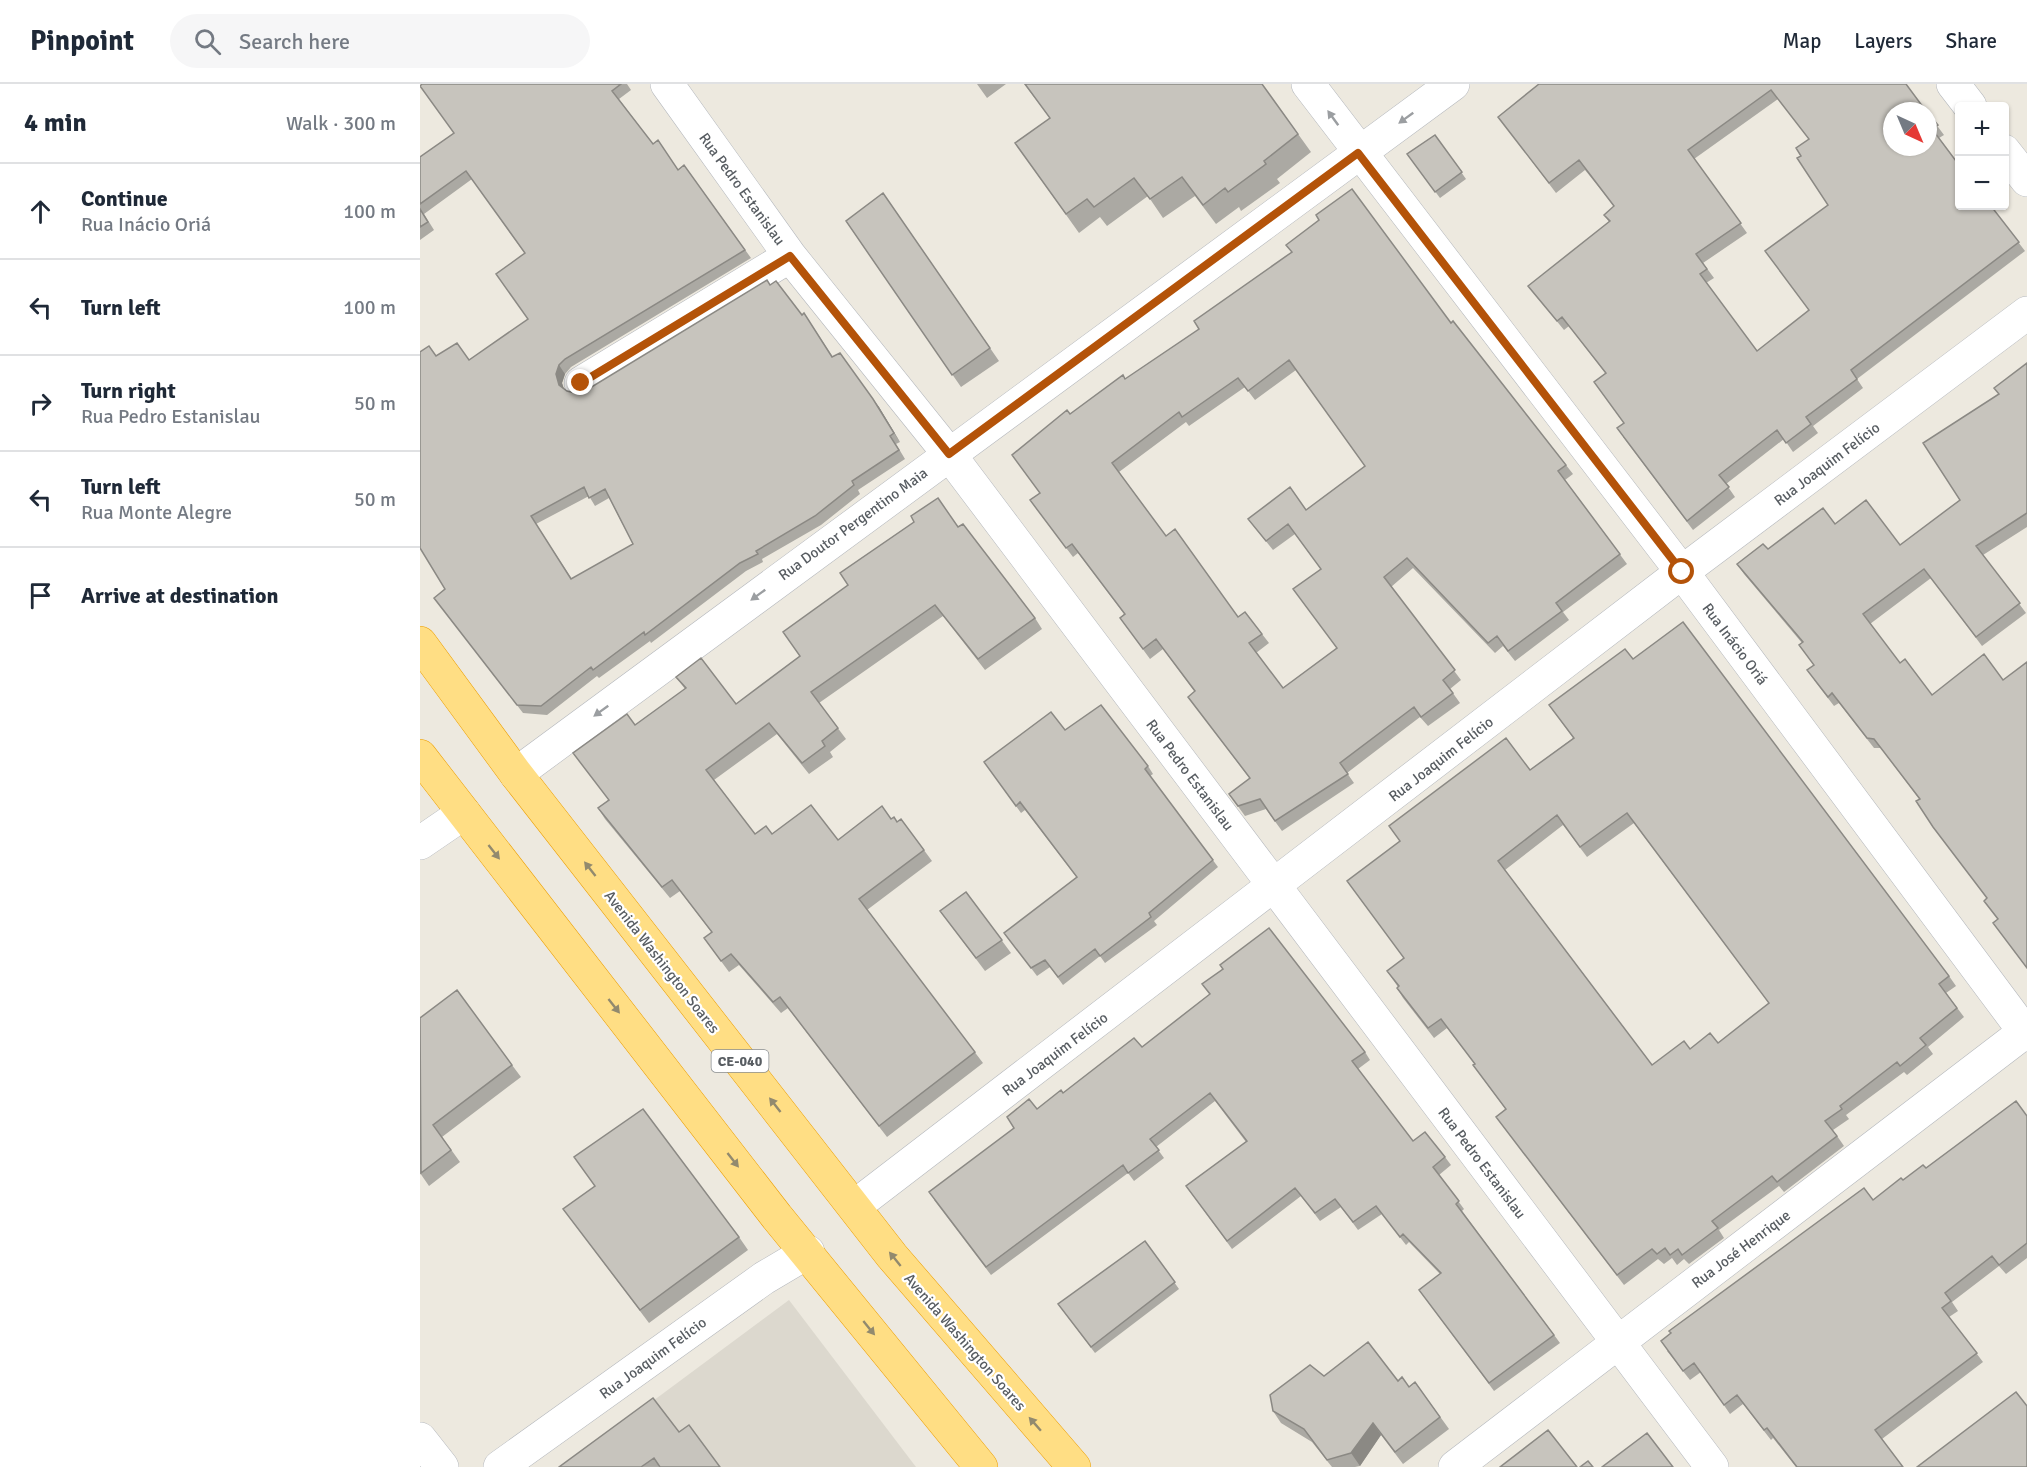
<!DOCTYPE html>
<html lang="en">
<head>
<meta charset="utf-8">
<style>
  body { margin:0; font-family:Signika,sans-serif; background:#f6f6f7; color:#1f2937 }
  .controls { position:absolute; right:18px; top:18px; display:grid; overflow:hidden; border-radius:6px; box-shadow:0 2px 4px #0004 }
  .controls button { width:54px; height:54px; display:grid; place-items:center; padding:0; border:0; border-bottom:2px solid #e0e1e3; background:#fff; color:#1f2937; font:30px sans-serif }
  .compass { position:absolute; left:1463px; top:18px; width:54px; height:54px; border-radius:50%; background:#fff; box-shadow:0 2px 4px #0004; rotate:136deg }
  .stop { position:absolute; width:18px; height:18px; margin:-14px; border:4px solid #b45309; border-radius:50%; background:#fff }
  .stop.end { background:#b45309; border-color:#fff; box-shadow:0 2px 6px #0008 }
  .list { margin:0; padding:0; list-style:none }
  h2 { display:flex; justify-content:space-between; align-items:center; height:78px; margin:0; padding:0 24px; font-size:26px }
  h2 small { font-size:20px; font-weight:400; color:#747a83 }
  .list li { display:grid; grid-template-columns:39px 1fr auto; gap:18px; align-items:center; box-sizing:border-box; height:96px; padding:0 24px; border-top:2px solid #e0e1e3 }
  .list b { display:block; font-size:22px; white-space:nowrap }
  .list p { margin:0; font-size:20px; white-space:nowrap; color:#747a83 }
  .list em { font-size:20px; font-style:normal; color:#747a83 }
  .icon { flex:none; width:33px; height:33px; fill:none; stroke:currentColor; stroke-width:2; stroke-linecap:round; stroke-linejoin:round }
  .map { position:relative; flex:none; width:1607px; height:1383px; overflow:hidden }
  header { display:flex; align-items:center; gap:36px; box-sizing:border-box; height:84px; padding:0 30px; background:#fff; border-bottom:2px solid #e0e1e3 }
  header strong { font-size:28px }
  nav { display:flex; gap:33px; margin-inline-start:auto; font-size:21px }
  .search { width:420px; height:54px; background:#f6f6f7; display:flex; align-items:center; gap:15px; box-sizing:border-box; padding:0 21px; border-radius:33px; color:#747a83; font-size:22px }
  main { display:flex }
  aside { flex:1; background:#fff }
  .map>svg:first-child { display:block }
</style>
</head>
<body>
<header>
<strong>Pinpoint</strong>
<div class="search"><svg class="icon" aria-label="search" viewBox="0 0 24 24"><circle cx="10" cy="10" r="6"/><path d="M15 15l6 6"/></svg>Search here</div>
<nav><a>Map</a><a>Layers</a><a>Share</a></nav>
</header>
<main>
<aside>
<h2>4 min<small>Walk · 300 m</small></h2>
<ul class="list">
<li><svg class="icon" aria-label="ahead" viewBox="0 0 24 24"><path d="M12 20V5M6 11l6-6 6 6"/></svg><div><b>Continue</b><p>Rua Inácio Oriá</p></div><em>100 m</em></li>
<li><svg class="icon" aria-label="left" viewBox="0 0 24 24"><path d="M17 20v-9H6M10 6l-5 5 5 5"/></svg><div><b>Turn left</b></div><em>100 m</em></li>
<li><svg class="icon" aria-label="right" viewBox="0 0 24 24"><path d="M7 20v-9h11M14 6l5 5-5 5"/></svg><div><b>Turn right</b><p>Rua Pedro Estanislau</p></div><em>50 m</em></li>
<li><svg class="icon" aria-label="left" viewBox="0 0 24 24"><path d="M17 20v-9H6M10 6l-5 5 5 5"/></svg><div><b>Turn left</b><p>Rua Monte Alegre</p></div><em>50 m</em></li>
<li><svg class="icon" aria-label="arrive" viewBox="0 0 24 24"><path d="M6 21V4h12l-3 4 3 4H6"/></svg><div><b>Arrive at destination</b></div></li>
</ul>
</aside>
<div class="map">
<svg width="1607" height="1383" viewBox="0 0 1607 1383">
  <rect width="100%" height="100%" fill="#ede9df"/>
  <path fill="#dcd8ce" d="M369,1216L496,1383H144Z"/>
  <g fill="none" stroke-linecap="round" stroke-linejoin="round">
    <defs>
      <path id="minor" d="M247,0L370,172L529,370L1292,1383
        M888,0L1262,488L1607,951
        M1533,0L1550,22
        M1584,67L1607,96
        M161,299L370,172
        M96,690L1033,0
        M0,759L44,729
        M435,1122L1262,488L1607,229
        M0,1355L22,1383
        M80,1383L344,1194L388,1168
        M1035,1383L1607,946"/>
      <path id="highway" d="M0,559L96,690L472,1172L654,1383
        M0,672L357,1133L561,1383"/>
    </defs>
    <use href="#minor" stroke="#b5b8bd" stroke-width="34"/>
    <use href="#highway" stroke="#ec9e00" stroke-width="34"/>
    <use href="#minor" stroke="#fff" stroke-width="33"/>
    <use href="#highway" stroke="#ffde84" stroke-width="33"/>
  </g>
  <path fill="#aba9a3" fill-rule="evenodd" d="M2,0H207L211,6L199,15L233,60L258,86L264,81L331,174L151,283L145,290L142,299L144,305L147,307L155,309L165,307L350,201L382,231L384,229L413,273L459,323L480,358L476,360L485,375L438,406L440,410L401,441L342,475L343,478L326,487L231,559L230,557L179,594L177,592L127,631L103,629L14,514L25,505L16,272L49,276L108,235L105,170L52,95L4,130L14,146L0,156V73L34,49ZM169,412L175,422L189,414L213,460L152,495L116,440Z
    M557,0H586L567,14Z
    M604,0H842L891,68L857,95L860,99L821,127L819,123L796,140L775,112L743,134L728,112L687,142L680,133L659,149L595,59L630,34Z
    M1119,0H1486L1524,51L1519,54L1605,167L1437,295L1443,304L1393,342L1398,349L1373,368L1364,355L1306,400L1315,413L1273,446L1203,353L1204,339L1185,289L1149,242L1144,246L1108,202L1189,138L1184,131L1194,122L1165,86L1136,109L1078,33ZM1358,15L1389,55L1381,72L1408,121L1389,227L1337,267L1286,199L1294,194L1283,179L1327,149L1274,75Z
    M1015,51L1046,95L1020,114L987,70Z
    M463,109L579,277L541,303L426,137Z
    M1031,239L1146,381L1153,390L1145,396L1207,480L1143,528L1149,536L1095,577L1083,562L1075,569L993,484L971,503L1041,596L1030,605L1040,619L1008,642L1000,633L927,689L934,699L862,747L846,725L825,732L809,710L830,695L768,613L775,608L743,565L730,575L700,534L704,530L658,469L653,473L610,416L620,409L650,330L705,295ZM876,286L945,382L886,426L828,435L853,466L875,450L901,485L917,564L863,604L836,569L849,559L842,550L818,533L746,452L699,388L766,338L769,342L825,303L835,316Z
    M1607,279V443L1563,471L1606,529L1562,562L1511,494L1450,540L1577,835L1567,814L1513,743L1499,715L1461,664H1454L1419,619L1414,622L1394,596V581L1382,559L1324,490L1317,480L1348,465L1415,440L1480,461L1540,416L1579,310Z
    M538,443L615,534L622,545L565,586L523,532L399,619L426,655L410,668L413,673L389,690L357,650L294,696L335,750H352L418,756L471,735L477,738L481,735L512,777L447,826L563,979L467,1053L368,924L361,929L319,881L309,888L284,854L292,849L260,807L250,814L185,735L178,724L188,716L215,641L265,605L256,593L316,620L380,572Z
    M1213,575L1529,892L1536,902L1526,909L1544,933L1508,963L1513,970L1487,991L1484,988L1426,1031L1429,1035L1413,1046L1424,1062L1364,1108L1359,1102L1299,1146L1304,1154L1269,1180L1264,1175L1257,1181L1252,1174L1244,1180L1238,1175L1204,1201L1076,1033L1086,1026L1053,981L1055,980L1027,944L1014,954L983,914L977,904L978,903L967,887L984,874L1110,686L1153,654L1129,621ZM1214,739L1349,919L1298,959L1232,981L1085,786L1143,741L1167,773Z
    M645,646L728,682L733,690L730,692L798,783L734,837L737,841L685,879L680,872L643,901L630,883L617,892L590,856L657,794L605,726L601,729L564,678Z
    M546,808L591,869L565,887L520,827Z
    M790,910L945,968L950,976L938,985L993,1057L1025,1073L1031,1081L1019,1091L1044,1125L1042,1127L1140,1259L1074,1307L999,1206L1020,1190L989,1158L986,1161L962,1130L938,1146L921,1123L900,1137L881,1112L812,1165L766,1102L826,1058L795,1017L736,1063L744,1074L714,1097L708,1089L571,1191L514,1116L617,1025L643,1009L722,963Z
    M0,934L92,981L101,993L22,1053L40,1078L9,1102L0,1089Z
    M1607,1032V1174L1586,1190L1579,1182L1532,1218L1538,1227L1529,1233L1563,1278L1462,1355L1483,1383H1376L1353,1354L1351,1356L1323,1320L1310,1330L1281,1288L1270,1296L1247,1267L1453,1116L1483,1096Z
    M143,1125L319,1153L328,1166L229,1239Z
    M725,1157L759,1205L675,1269L638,1220Z
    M904,1292L978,1297L989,1303L995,1298L1029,1345L983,1380L961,1351L940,1382L935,1383H912L892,1358L861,1339L853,1327Z
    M259,1348L300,1383H139Z"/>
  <path fill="#8b8984" d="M139,281L145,290L142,299L145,309L139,301L136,290Z
    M453,315L459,323L480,358L474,349Z
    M953,1339L961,1351L940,1382L931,1369Z"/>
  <path fill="#c7c4bd" stroke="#8b8984" stroke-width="1.5" fill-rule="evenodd" d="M2,0H201L192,7L233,60L238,56L258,86L264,81L325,166L145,275L139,281L136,290L139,301L147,307L155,309L165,307L347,196L350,201L356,197L382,231L384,229L412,273L420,269L453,315L474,349L470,352L479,366L432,397L434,401L395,432L336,467L338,470L320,479L225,551L224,548L173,586L171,583L121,622L97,621L14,514L25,505L0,464V268L9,262L16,272L37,259L49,276L108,235L76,190L105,169L46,87L0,120V73L34,49L0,2ZM164,403L169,414L185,405L213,460L151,495L111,432Z
    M605,0H842L878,50L844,77L846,80L808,108L805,104L783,121L762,93L730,115L714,94L674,123L667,115L646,130L595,59L630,34Z
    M1119,0H1486L1506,27H1472V63H1508V29L1518,41L1512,45L1539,81V122H1571L1599,158L1431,286L1437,295L1386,333L1391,340L1366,359L1357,346L1299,391L1309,403L1267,437L1197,344L1204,339L1174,298L1186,289L1142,233L1137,237L1108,202L1190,137L1184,131L1194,122L1159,76L1129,99L1078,33ZM1351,6L1389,55L1376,64L1381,72L1377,74L1408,121L1345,167L1389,226L1337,267L1280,190L1287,185L1276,170L1321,139L1268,66Z
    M1015,51L1042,88L1015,108L987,70Z
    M932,105L1031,239L1033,237L1146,381L1138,387L1200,470L1136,519L1142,527L1088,567L1077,552L1068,559L987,474L964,493L1035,586L1023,596L1033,609L1001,633L994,623L920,679L928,690L855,737L840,715L818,722L809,710L830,694L768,613L775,607L736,555L723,565L700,534L705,530L652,460L646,464L610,416L620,409L592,371L647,326L650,330L703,291L705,295L779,245L774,237L872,168L866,161L899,136L896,131ZM869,276L945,382L886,426L870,403L828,435L846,457L868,440L901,485L873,505L917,564L863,604L829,559L842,550L825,528L818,533L755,445L746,452L692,379L759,328L762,333L818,294L828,307Z
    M463,109L570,264L532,291L426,137Z
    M0,125L8,138L0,143Z
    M1607,279V429L1556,462L1600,519L1556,553L1504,485L1443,530L1480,579L1485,575L1512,611L1564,570L1583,596L1607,578V884L1573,839L1578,835L1564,817L1567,814L1513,743L1496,717L1500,715L1454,655L1447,654L1412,609L1408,613L1387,586L1394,581L1379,561L1383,558L1317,480L1343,460L1348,465L1403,424L1415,440L1446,416L1480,461L1540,416L1503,359L1579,310L1574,304Z
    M518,414L538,443L543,440L615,534L558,575L515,521L391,608L418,644L402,657L405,662L382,679L349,639L286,686L335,750L346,742L352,750L391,721L418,756L462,722L471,735L474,733L477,738L481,735L504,766L439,815L555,968L459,1042L360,913L353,918L311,870L301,877L284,854L292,848L252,796L242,803L178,724L189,716L153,669L207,630L215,641L266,604L256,593L281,574L316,620L380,572L363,548L428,501L420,489L494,438L491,432Z
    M1263,538L1529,892L1519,900L1537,924L1500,954L1506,961L1480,982L1477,978L1420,1022L1422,1025L1405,1037L1417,1052L1357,1098L1352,1092L1292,1137L1298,1144L1262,1171L1258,1165L1250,1171L1245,1164L1237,1170L1232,1165L1197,1191L1076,1033L1086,1025L1053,981L1055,980L1021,935L1008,944L977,904L979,902L967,887L984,874L927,797L980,757L969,742L1086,654L1110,686L1154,654L1129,621L1205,565L1213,575ZM1207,729L1349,919L1298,959L1290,949L1270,965L1264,957L1232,981L1078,777L1137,731L1160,763Z
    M681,621L728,682L725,685L793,776L729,829L731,833L680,872L675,865L638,893L625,876L611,884L584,849L657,793L600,718L596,722L564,678L631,628L645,646Z
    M546,808L582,856L556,874L520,827Z
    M849,844L945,968L932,977L993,1057L1005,1048L1025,1073L1013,1083L1039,1117L1036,1120L1134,1251L1069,1299L999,1206L1021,1189L983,1150L980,1153L956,1122L933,1138L915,1115L895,1129L875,1104L807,1157L766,1102L827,1057L790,1009L730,1055L739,1066L708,1089L703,1081L566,1183L509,1108L594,1044L587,1033L609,1015L617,1025L641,1006L643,1009L714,954L722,963L790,910L782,900L803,885L800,881Z
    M37,906L92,981L13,1041L31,1066L1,1089L0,934Z
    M1596,1017L1607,1032V1159L1579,1181L1572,1172L1525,1209L1531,1217L1522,1224L1557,1269L1455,1346L1483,1383H1377L1347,1344L1344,1346L1317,1311L1304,1321L1274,1279L1263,1287L1241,1257L1251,1249L1249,1247L1444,1104L1453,1116L1481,1094L1483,1096L1503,1081L1506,1084Z
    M223,1025L319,1153L220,1226L143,1125L175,1102L154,1073Z
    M725,1157L755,1198L671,1263L638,1220Z
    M948,1258L978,1297L982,1293L989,1303L995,1298L1020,1333L975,1368L953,1339L931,1369L907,1376L884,1345L853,1327L850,1311L890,1281L904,1292Z
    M1596,1308L1607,1322V1383H1497Z
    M233,1314L259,1348L269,1341L300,1383H240L234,1374L221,1383H139Z
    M1128,1346L1157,1383H1080Z
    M1227,1349L1253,1383H1182Z
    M1168,1377L1173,1383H1160Z"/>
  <defs><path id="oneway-solid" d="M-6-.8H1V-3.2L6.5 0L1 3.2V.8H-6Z" transform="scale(1.5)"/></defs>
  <g fill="#9b9ea1">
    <use href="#oneway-solid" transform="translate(913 34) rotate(-126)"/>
    <use href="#oneway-solid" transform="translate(986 34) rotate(144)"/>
    <use href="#oneway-solid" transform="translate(338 511) rotate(144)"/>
    <use href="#oneway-solid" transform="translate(181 627) rotate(144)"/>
  </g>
  <g fill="#928a6e">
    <use href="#oneway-solid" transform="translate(74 768) rotate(52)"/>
    <use href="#oneway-solid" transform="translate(170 785) rotate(-128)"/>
    <use href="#oneway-solid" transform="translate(194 922) rotate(52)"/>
    <use href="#oneway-solid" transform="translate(355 1021) rotate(-128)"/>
    <use href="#oneway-solid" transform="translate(313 1076) rotate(52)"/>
    <use href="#oneway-solid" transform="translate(475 1175) rotate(-129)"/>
    <use href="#oneway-solid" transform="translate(449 1244) rotate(51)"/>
    <use href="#oneway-solid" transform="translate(615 1340) rotate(-131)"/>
  </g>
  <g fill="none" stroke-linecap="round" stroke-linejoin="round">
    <path stroke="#b45309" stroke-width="8" d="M161,299L370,172L529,370L938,69L1262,488"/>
  </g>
  <g text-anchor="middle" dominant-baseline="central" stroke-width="4.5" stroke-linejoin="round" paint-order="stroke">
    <rect fill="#fff" stroke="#8a8e91" stroke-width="1.5" x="291.5" y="966" width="57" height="22" rx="4.5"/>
    <g font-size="14" font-weight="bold" fill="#585d62">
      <text x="320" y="977">CE-040</text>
    </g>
    <g font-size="15" fill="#585d62" stroke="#fff">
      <text transform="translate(322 105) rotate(54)">Rua Pedro Estanislau</text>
      <text transform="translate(1407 380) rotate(-37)">Rua Joaquim Felício</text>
      <text transform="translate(433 440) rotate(-36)">Rua Doutor Pergentino Maia</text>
      <text transform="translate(1315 560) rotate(53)">Rua Inácio Oriá</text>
      <text transform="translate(1021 675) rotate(-38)">Rua Joaquim Felício</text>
      <text transform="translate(770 691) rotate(53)">Rua Pedro Estanislau</text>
      <text transform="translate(242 878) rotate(52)">Avenida Washington Soares</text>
      <text transform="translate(635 970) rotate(-37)">Rua Joaquim Felício</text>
      <text transform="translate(1062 1079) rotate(53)">Rua Pedro Estanislau</text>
      <text transform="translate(1321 1165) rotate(-37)">Rua José Henrique</text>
      <text transform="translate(545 1258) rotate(49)">Avenida Washington Soares</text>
      <text transform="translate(233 1274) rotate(-36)">Rua Joaquim Felício</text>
    </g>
  </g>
</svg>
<div class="controls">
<button>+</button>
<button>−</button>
</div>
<svg class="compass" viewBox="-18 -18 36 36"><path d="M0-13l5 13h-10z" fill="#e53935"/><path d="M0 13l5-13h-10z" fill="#747a83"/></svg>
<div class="stop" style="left:1262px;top:488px"></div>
<div class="stop end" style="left:161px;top:299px"></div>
</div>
</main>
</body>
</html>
